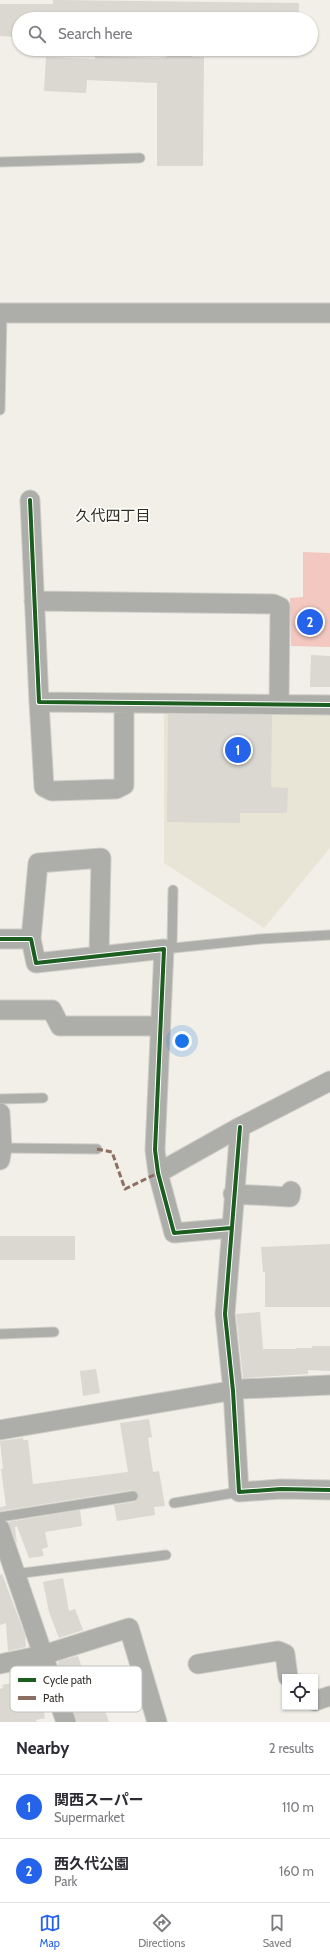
<!DOCTYPE html>
<html lang="en">
<head>
<meta charset="utf-8">
<style>
  body { margin:0; font-family:Cabin,"Noto Sans JP",sans-serif; background:#f7f7f7; color:#2b2b33 }
  .controls { position:absolute; right:12px; bottom:12px; display:grid; overflow:hidden; border-radius:0px; box-shadow:0 1px 3px #0004 }
  .controls button { width:36px; height:36px; display:grid; place-items:center; padding:0; border:0; border-bottom:1px solid #e1e1e2; background:#fff; color:#2b2b33; font:20px sans-serif }
  .you { position:absolute; left:182px; top:1041px; width:14px; height:14px; margin:-10px; border:3px solid #fff; border-radius:50%; background:#1a73e8; box-shadow:0 0 0 6px #1a73e833 }
  .badge { display:grid; place-items:center; width:26px; height:26px; border-radius:50%; background:#2563eb; color:#fff; font-size:13px; font-weight:700 }
  .pin { position:absolute; translate:-50% -50%; border:2px solid #fff; box-shadow:0 1px 4px #0006 }
  .list { margin:0; padding:0; list-style:none }
  h2 { display:flex; justify-content:space-between; align-items:center; height:52px; margin:0; padding:0 16px; font-size:17px }
  h2 small { font-size:13px; font-weight:400; color:#7c7c81 }
  .list li { display:grid; grid-template-columns:26px 1fr auto; gap:12px; align-items:center; box-sizing:border-box; height:64px; padding:0 16px; border-top:1px solid #e1e1e2 }
  .list b { display:block; font-size:15px; white-space:nowrap }
  .list p { margin:0; font-size:13px; white-space:nowrap; color:#7c7c81 }
  .list em { font-size:13px; font-style:normal; color:#7c7c81 }
  .icon { flex:none; width:22px; height:22px; fill:none; stroke:currentColor; stroke-width:2; stroke-linecap:round; stroke-linejoin:round }
  .map { position:relative; flex:none; width:330px; height:1722px; overflow:hidden }
  .search { position:absolute; background:#fff; box-shadow:0 1px 3px #0004; left:12px; right:12px; top:12px; height:44px; display:flex; align-items:center; gap:10px; box-sizing:border-box; padding:0 14px; border-radius:22px; color:#7c7c81; font-size:15px }
  .sheet { height:180px; background:#fff }
  nav { display:flex; justify-content:space-around; align-items:center; box-sizing:border-box; height:56px; border-top:1px solid #e1e1e2; background:#fff; font-size:11px; color:#7c7c81 }
  nav a { display:grid; justify-items:center; gap:2px }
  nav .on { color:#2563eb }
  .map>svg:first-child { display:block }
</style>
</head>
<body>
<div class="map">
<svg width="330" height="1722" viewBox="0 0 330 1722">
  <rect width="100%" height="100%" fill="#f1efe7"/>
  <path fill="#e8e5d6" d="M164,709L330,711V848L264,928L164,863Z"/>
  <path fill="#f3c8c0" d="M303,552L330,553V647L291,646L290,598L303,597Z"/>
  <path fill="#dbd7d1" d="M53,0L299,3V19H19V37L0,36V4H53Z
    M167,49H192V57H204L203,166H157V83L87,80L86,93L44,91L46,57L95,59V56L157,58L167,57Z
    M311,655L330,656V687H310Z
    M168,714L272,715L271,787L288,788L287,813H240V823L167,822Z
    M0,1236H75V1260H0Z
    M330,1244V1307H265V1272H263L261,1247Z
    M260,1312L263,1349H296V1348H312V1346H330V1371L308,1370V1374L243,1378L236,1314Z
    M96,1369L100,1393L83,1396L80,1371Z
    M149,1419L152,1437L148,1438L153,1472L159,1471L165,1506L154,1507L155,1515L117,1521L114,1505L134,1502L138,1498V1493L132,1490L0,1511V1507L6,1506L1,1469H3L0,1441L23,1438V1440H28L33,1484L128,1472L120,1423Z
    M80,1510L82,1526L45,1532L48,1547L42,1549L44,1556L29,1558L17,1526L15,1527L17,1544L8,1522Z
    M2,1574L25,1635L26,1647L8,1651L6,1623L0,1625V1575Z
    M63,1578L69,1611L75,1609L83,1630L59,1638L49,1612L43,1582Z
    M78,1656L83,1671L88,1670L95,1691L98,1690L109,1722H77L58,1665L59,1661Z
    M37,1678L45,1718L36,1720L37,1722H0V1689L3,1688L2,1685Z"/>
  <g fill="none" stroke-linecap="round" stroke-linejoin="round">
    <defs>
      <path id="service" d="M0,162L140,158
        M0,410L2,313
        M172,947L173,890
        M164,949L260,939L330,935
        M0,1099L43,1098
        M2,1148L97,1149
        M0,1334L54,1332
        M174,1503L239,1492
        M0,1517L133,1496
        M15,1574L166,1555"/>
      <path id="minor" d="M0,313H330
        M30,500L39,702L330,705
        M34,601L273,604L280,607L279,704
        M39,702L44,787L52,791L116,789L124,785V703
        M0,939H31L36,963L164,949L155,1150L158,1173L174,1233L231,1228
        M31,939L38,863L101,858L99,955
        M0,1010H52L60,1026H160
        M0,1113L2,1148L0,1160
        M240,1127L225,1314L233,1391L239,1492L281,1489L330,1490
        M158,1173L240,1127L330,1081
        M233,1194L290,1197L291,1191
        M0,1430L241,1389L330,1385
        M0,1529L66,1722
        M0,1664L43,1655L129,1628L157,1722
        M198,1664L278,1651L285,1654L288,1677
        M315,1701L330,1696"/>
    </defs>
    <use href="#service" stroke="#ceccc6" stroke-width="11"/>
    <use href="#minor" stroke="#ceccc6" stroke-width="21"/>
    <use href="#service" stroke="#adaeaa" stroke-width="9"/>
    <use href="#minor" stroke="#adaeaa" stroke-width="19"/>
    <path stroke="#8d6e63" stroke-width="3" stroke-dasharray="6 3" stroke-linecap="butt" d="M97,1149L112,1152L125,1189L158,1173"/>
    <defs>
      <path id="cycleway" d="M30,500L39,702L330,705
        M0,939H31L36,963L164,949L155,1150L158,1173L174,1233L231,1228
        M240,1127L225,1314L233,1391L239,1492L281,1489L330,1490"/>
    </defs>
    <use href="#cycleway" stroke="#fff" stroke-width="6"/>
    <use href="#cycleway" stroke="#1b5e20" stroke-width="4"/>
  </g>
  <g text-anchor="middle" dominant-baseline="central" stroke-width="3" stroke-linejoin="round" paint-order="stroke">
    <g font-size="15" fill="#2e2b20" stroke="#fff">
      <text x="113" y="516">久代四丁目</text>
    </g>
  </g>
  <rect x="10" y="1666" width="132" height="46" rx="6" fill="#fff" stroke="#c2c2c0" stroke-width="1"/>
  <rect x="18" y="1678" width="18" height="4" fill="#1b5e20"/>
  <rect x="18" y="1696" width="18" height="4" fill="#8d6e63"/>
  <g font-size="11" fill="#34322c">
    <text x="43" y="1684">Cycle path</text>
    <text x="43" y="1702">Path</text>
  </g>
</svg>
<div class="controls">
<button><svg class="icon" aria-label="locate" viewBox="0 0 24 24"><circle cx="12" cy="12" r="6"/><path d="M12 2v4M12 18v4M2 12h4M18 12h4"/></svg></button>
</div>
<div class="you"></div>
<div class="pin badge" style="left:238px;top:750px">1</div>
<div class="pin badge" style="left:310px;top:622px">2</div>
<div class="search"><svg class="icon" aria-label="search" viewBox="0 0 24 24"><circle cx="10" cy="10" r="6"/><path d="M15 15l6 6"/></svg>Search here</div>
</div>
<section class="sheet">
<h2>Nearby<small>2 results</small></h2>
<ul class="list">
<li><span class="badge">1</span><div><b>関西スーパー</b><p>Supermarket</p></div><em>110 m</em></li>
<li><span class="badge">2</span><div><b>西久代公園</b><p>Park</p></div><em>160 m</em></li>
</ul>
</section>
<nav>
<a class="on"><svg class="icon" aria-label="map" viewBox="0 0 24 24"><path d="M3 6l6-2 6 2 6-2v14l-6 2-6-2-6 2zM9 4v14M15 6v14"/></svg>Map</a>
<a><svg class="icon" aria-label="directions" viewBox="0 0 24 24"><path d="M12 3l9 9-9 9-9-9zM9 14v-3h6M13 9l2 2-2 2"/></svg>Directions</a>
<a><svg class="icon" aria-label="saved" viewBox="0 0 24 24"><path d="M7 4h10v16l-5-4-5 4z"/></svg>Saved</a>
</nav>
</body>
</html>
